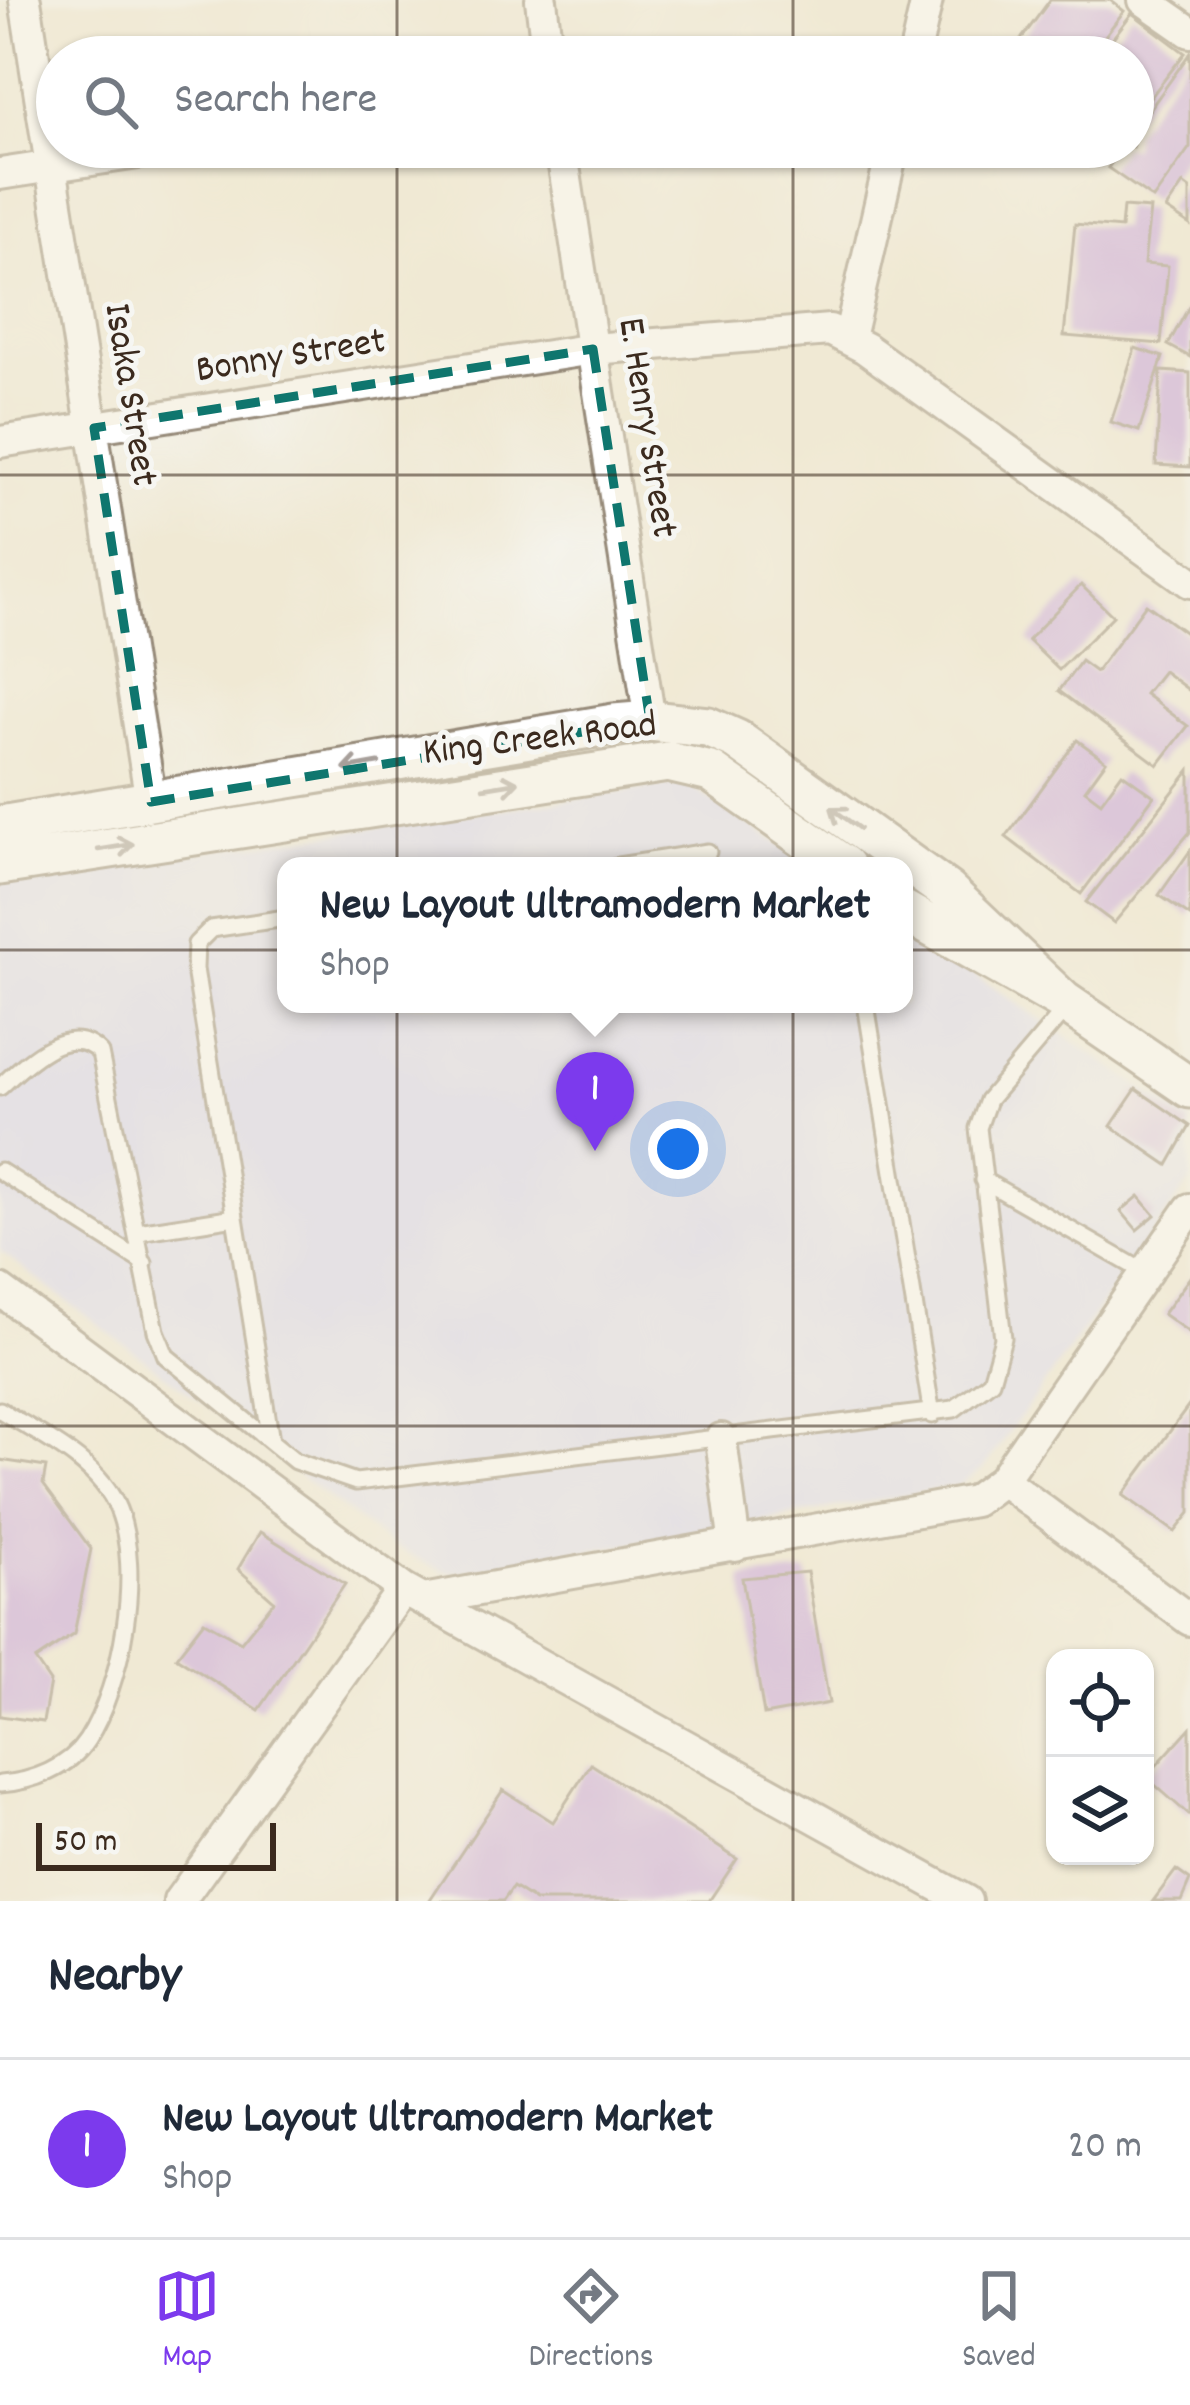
<!DOCTYPE html>
<html lang="en">
<head>
<meta charset="utf-8">
<style>
  body { margin:0; font-family:Dekko,sans-serif; background:#f2f2f3; color:#1f2937 }
  .controls { position:absolute; right:36px; bottom:36px; display:grid; overflow:hidden; border-radius:24px; box-shadow:0 3px 9px #0004 }
  .controls button { width:108px; height:108px; display:grid; place-items:center; padding:0; border:0; border-bottom:3px solid #e0e1e3; background:#fff; color:#1f2937; font:60px sans-serif }
  .scale { position:absolute; left:36px; bottom:30px; width:240px; box-sizing:border-box; padding-left:12px; border:6px solid #3b2a1e; border-top:0; font-size:33px; line-height:42px; white-space:nowrap; color:#3b2a1e; -webkit-text-stroke:9px #f6f6f2; paint-order:stroke }
  .you { position:absolute; left:678px; top:1149px; width:42px; height:42px; margin:-30px; border:9px solid #fff; border-radius:50%; background:#1a73e8; box-shadow:0 0 0 18px #1a73e833 }
  .badge { display:grid; place-items:center; width:78px; height:78px; border-radius:50%; background:#7c3aed; color:#fff; font-size:39px; font-weight:700 }
  .pin { position:absolute; translate:-50% -99px; filter:drop-shadow(0 3px 6px #0008) }
  .pin::after { content:''; position:absolute; top:63px; width:42px; height:36px; background:inherit; clip-path:polygon(0 0,100% 0,50% 100%) }
  .popup { position:absolute; left:277px; top:857px; width:636px; height:156px; box-sizing:border-box; display:grid; place-content:center; border-radius:24px; background:#fff; filter:drop-shadow(0 3px 9px #0005); font-size:39px; white-space:nowrap; color:#747a83 }
  .popup b { font-size:45px; color:#1f2937 }
  .popup::after { content:''; position:absolute; left:50%; top:100%; margin-left:-24px; border:24px solid transparent; border-top-color:#fff }
  .list { margin:0; padding:0; list-style:none }
  h2 { display:flex; justify-content:space-between; align-items:center; height:156px; margin:0; padding:0 48px; font-size:51px }
  h2 small { font-size:39px; font-weight:400; color:#747a83 }
  .list li { display:grid; grid-template-columns:78px 1fr auto; gap:36px; align-items:center; box-sizing:border-box; height:180px; padding:0 48px; border-top:3px solid #e0e1e3 }
  .list b { display:block; font-size:45px; white-space:nowrap }
  .list p { margin:0; font-size:39px; white-space:nowrap; color:#747a83 }
  .list em { font-size:39px; font-style:normal; color:#747a83 }
  .icon { flex:none; width:66px; height:66px; fill:none; stroke:currentColor; stroke-width:2; stroke-linecap:round; stroke-linejoin:round }
  .map { position:relative; flex:none; width:1190px; height:1901px; overflow:hidden }
  .search { position:absolute; background:#fff; box-shadow:0 3px 9px #0004; left:36px; right:36px; top:36px; height:132px; display:flex; align-items:center; gap:30px; box-sizing:border-box; padding:0 42px; border-radius:66px; color:#747a83; font-size:45px }
  .sheet { height:336px; background:#fff }
  nav { display:flex; justify-content:space-around; align-items:center; box-sizing:border-box; height:168px; border-top:3px solid #e0e1e3; background:#fff; font-size:33px; color:#747a83 }
  nav a { display:grid; justify-items:center; gap:6px }
  nav .on { color:#7c3aed }
  .map>svg:first-child { display:block }
</style>
</head>
<body>
<div class="map">
<svg width="1190" height="1901" viewBox="0 0 1190 1901">
  <rect width="100%" height="100%" fill="#f6f6f2"/>
  <filter id="ink" filterUnits="userSpaceOnUse"><feTurbulence type="fractalNoise" baseFrequency=".00833" numOctaves="2"/><feDisplacementMap in="SourceGraphic" scale="24" xChannelSelector="R" yChannelSelector="G"/><feConvolveMatrix kernelMatrix="1 2 1 2 8 2 1 2 1" color-interpolation-filters="sRGB"/></filter>
  <filter id="wash" filterUnits="userSpaceOnUse"><feTurbulence type="fractalNoise" baseFrequency=".004" numOctaves="4" result="noise"/><feDisplacementMap in="SourceGraphic" scale="48" xChannelSelector="R" yChannelSelector="G"/><feGaussianBlur stdDeviation="2.7" result="paint"/><feColorMatrix in="noise" values="0 0 0 0 0 0 0 0 0 0 0 0 0 0 0 0 0 1.4 0 .05"/><feComposite in="paint" operator="in"/></filter>
  <g filter="url(#wash)">
    <rect width="100%" height="100%" fill="#f0e9d4"/>
    <path fill="#d7d7f8" d="M684,783L814,866H286V1004H904V927L1190,1120V1182L983,1469L959,1486L465,1573L445,1572L393,1546L0,1251V881Z"/>
    <g id="blocks">
      <path fill="#c49ee0" d="M1050,0H1110L1124,11L1089,57H1008Z
        M1132,13L1185,53L1133,120V57H1098Z
        M1190,53V147L1153,199L1108,168L1123,147H1133V133Z
        M1183,184L1190,189V225L1166,209Z
        M1123,207L1150,209L1144,264L1168,266L1161,344L1064,336L1075,224L1121,228Z
        M1190,305V357L1168,345Z
        M1135,348L1163,357L1139,431L1111,422Z
        M1161,371L1190,373V467L1156,465Z
        M1081,585L1113,616L1059,670L1028,640Z
        M1146,604L1190,636V691L1163,671L1145,694L1188,726L1158,765L1059,691L1081,661L1096,672Z
        M1077,740L1106,761L1085,790L1101,802L1122,773L1154,796L1081,894L1006,837Z
        M1190,770V832L1114,923L1086,902Z
        M1190,851V916L1159,895Z
        M1136,1089L1190,1126L1168,1165L1111,1126Z
        M1139,1196L1155,1215L1137,1230L1121,1211Z
        M1190,1277V1333L1163,1314Z
        M1190,1404V1513L1175,1532L1123,1495Z
        M0,1460L46,1467L43,1484L91,1549L74,1634L35,1660L50,1682L43,1722L0,1716Z
        M260,1532L345,1584L259,1710L176,1657L204,1621L241,1642L274,1601L238,1569Z
        M807,1572L829,1703L764,1715L742,1578Z
        M1190,1728V1816L1146,1777Z
        M591,1764L737,1859L709,1901H535L513,1887L503,1901H429L503,1790L553,1822Z
        M1176,1870L1190,1880L1181,1901H1153Z"/>
    </g>
  </g>
  <g filter="url(#ink)">
    <use href="#blocks" fill-opacity="0" stroke="#968a79" stroke-width="3"/>
    <g fill="none" stroke-linecap="round" stroke-linejoin="round">
      <defs>
        <path id="service" d="M618,866L708,852
          M866,1004L932,1415
          M0,1087C25,1064 68,1020 100,1053L156,1331L166,1356L295,1461L356,1482L954,1409L991,1381L1003,1338L978,1128L988,1100L1067,1007
          M0,1171L144,1263
          M983,1180L1146,1273
          M138,1232L235,1217
          M0,1410C40,1435 99,1462 118,1509C143,1570 122,1686 87,1740C69,1768 32,1782 0,1784
          M271,1441L195,969L196,944L211,929L286,918"/>
        <path id="minor" d="M25,0L151,802
          M541,0L548,57
          M1144,0L1190,32
          M914,57L927,0
          M561,147L650,721
          M0,174L178,147
          M849,338L893,147
          M0,442L593,349L830,330L865,348L1190,582
          M0,1290L403,1589L966,1901
          M721,1439L735,1546
          M1002,1480L1190,1620
          M423,1600L974,1501L1002,1480L1190,1209
          M179,1901L403,1589"/>
        <path id="tertiary" d="M0,826L614,724L650,721L708,727L737,740L947,891L1063,1001
          M0,865L668,762L711,772L844,866
          M904,911L1063,1001L1190,1088"/>
      </defs>
      <use href="#service" stroke="#968a79" stroke-width="21"/>
      <use href="#minor" stroke="#968a79" stroke-width="36"/>
      <use href="#tertiary" stroke="#968a79" stroke-width="45"/>
      <use href="#service" stroke="#fff" stroke-width="15"/>
      <use href="#minor" stroke="#fff" stroke-width="30"/>
      <use href="#tertiary" stroke="#fff" stroke-width="39"/>
    </g>
    <defs><path id="oneway-shaft" d="M-6 0H5M1.5-3L5.5 0L1.5 3" fill="none" stroke-width="1.6" stroke-linecap="round" stroke-linejoin="round" transform="scale(3)"/></defs>
    <g stroke="#a79f9a">
      <use href="#oneway-shaft" transform="translate(361 766) rotate(170)"/>
      <use href="#oneway-shaft" transform="translate(501 785) rotate(-9)"/>
      <use href="#oneway-shaft" transform="translate(845 818) rotate(-144)"/>
      <use href="#oneway-shaft" transform="translate(116 847) rotate(-9)"/>
    </g>
  </g>
  <path d="M0 0H1190V1901H0ZM593,349L650,721L151,802L94,428Z" fill="#f0e9d4" fill-opacity=".55" fill-rule="evenodd"/>
  <path fill="none" stroke="#0f766e" stroke-width="9" stroke-dasharray="24 15" stroke-linejoin="round" d="M593,349L650,721L151,802L94,428Z"/>
  <path fill="none" stroke="#3b2a1e" stroke-width="3" stroke-opacity="0.55" d="M397,0V57M793,0V57M397,147V1901M793,147V1901M0,475H1190M0,950H1190M0,1426H1190"/>
  <g text-anchor="middle" dominant-baseline="central" stroke-width="10" stroke-linejoin="round" paint-order="stroke">
    <g font-size="39" fill="#3b2a1e" stroke="#f6f6f2">
      <text transform="translate(291 358) rotate(-9)">Bonny Street</text>
      <text transform="translate(128 395) rotate(81)">Isaka Street</text>
      <text transform="translate(645 428) rotate(81)">E. Henry Street</text>
      <text transform="translate(540 741) rotate(-7)">King Creek Road</text>
    </g>
  </g>
</svg>
<div class="controls">
<button><svg class="icon" aria-label="locate" viewBox="0 0 24 24"><circle cx="12" cy="12" r="6"/><path d="M12 2v4M12 18v4M2 12h4M18 12h4"/></svg></button>
<button><svg class="icon" aria-label="layers" viewBox="0 0 24 24"><path d="M12 4l9 5-9 5-9-5zM3 14l9 5 9-5"/></svg></button>
</div>
<div class="scale">50 m</div>
<div class="you"></div>
<div class="pin badge" style="left:595px;top:1151px">1</div>
<div class="popup"><b>New Layout Ultramodern Market</b>Shop</div>
<div class="search"><svg class="icon" aria-label="search" viewBox="0 0 24 24"><circle cx="10" cy="10" r="6"/><path d="M15 15l6 6"/></svg>Search here</div>
</div>
<section class="sheet">
<h2>Nearby<small></small></h2>
<ul class="list">
<li><span class="badge">1</span><div><b>New Layout Ultramodern Market</b><p>Shop</p></div><em>20 m</em></li>
</ul>
</section>
<nav>
<a class="on"><svg class="icon" aria-label="map" viewBox="0 0 24 24"><path d="M3 6l6-2 6 2 6-2v14l-6 2-6-2-6 2zM9 4v14M15 6v14"/></svg>Map</a>
<a><svg class="icon" aria-label="directions" viewBox="0 0 24 24"><path d="M12 3l9 9-9 9-9-9zM9 14v-3h6M13 9l2 2-2 2"/></svg>Directions</a>
<a><svg class="icon" aria-label="saved" viewBox="0 0 24 24"><path d="M7 4h10v16l-5-4-5 4z"/></svg>Saved</a>
</nav>
</body>
</html>
